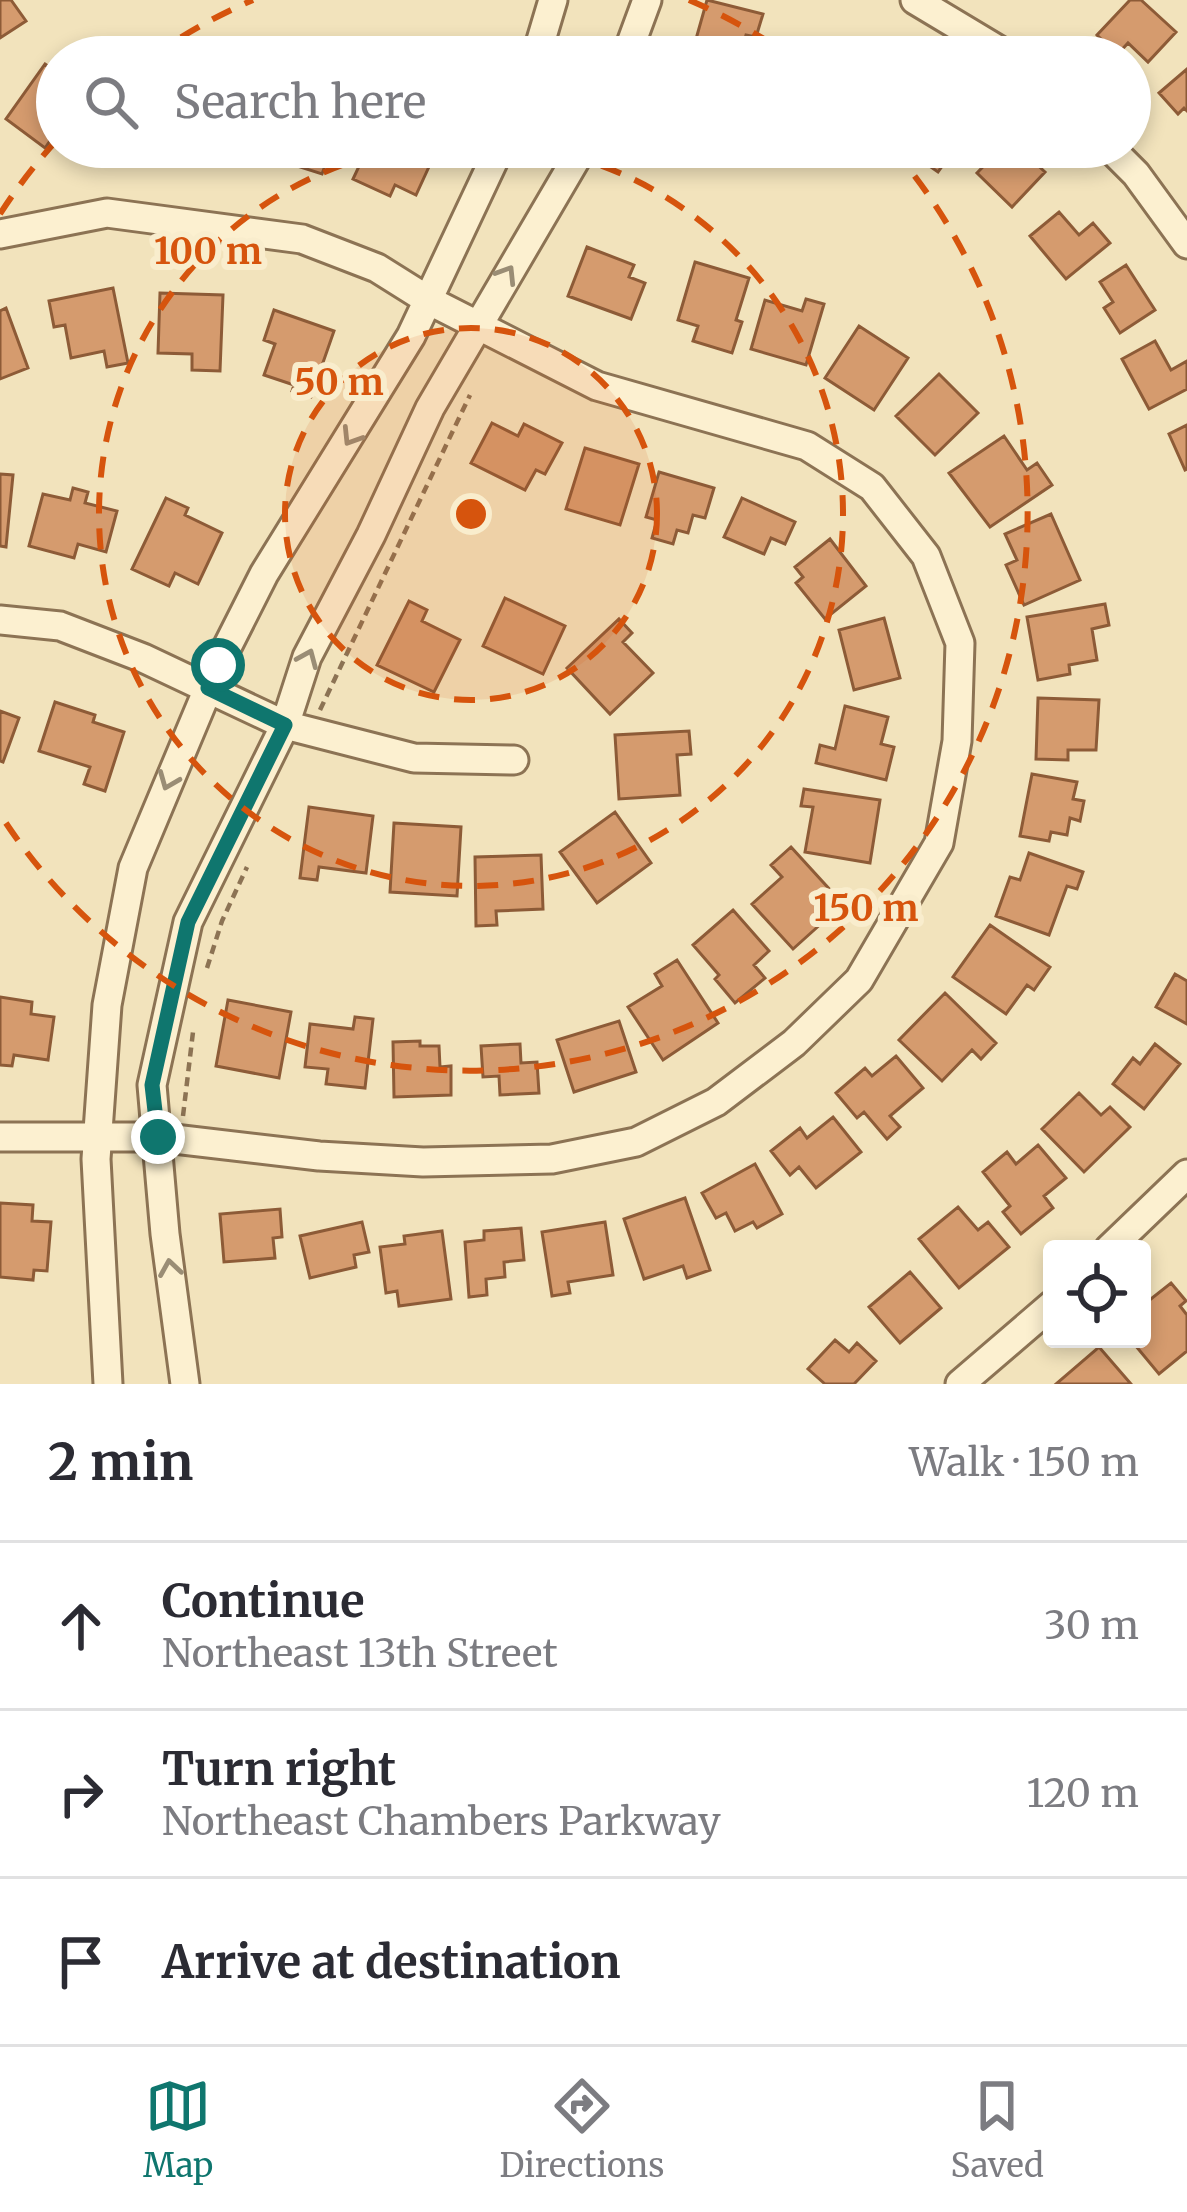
<!DOCTYPE html>
<html lang="en">
<head>
<meta charset="utf-8">
<style>
  body { margin:0; font-family:Merriweather,serif; background:#f2f2f3; color:#2b2b33 }
  .controls { position:absolute; right:36px; bottom:36px; display:grid; overflow:hidden; border-radius:12px; box-shadow:0 6px 18px #0003 }
  .controls button { width:108px; height:108px; display:grid; place-items:center; padding:0; border:0; border-bottom:3px solid #e1e1e2; background:#fff; color:#2b2b33; font:60px sans-serif }
  .stop { position:absolute; width:36px; height:36px; margin:-27px; border:9px solid #0f766e; border-radius:50%; background:#fff }
  .stop.end { background:#0f766e; border-color:#fff; box-shadow:0 3px 12px #0008 }
  .list { margin:0; padding:0; list-style:none }
  h2 { display:flex; justify-content:space-between; align-items:center; height:156px; margin:0; padding:0 48px; font-size:51px }
  h2 small { font-size:39px; font-weight:400; color:#7c7c81 }
  .list li { display:grid; grid-template-columns:78px 1fr auto; gap:36px; align-items:center; box-sizing:border-box; height:168px; padding:0 48px; border-top:3px solid #e1e1e2 }
  .list b { display:block; font-size:45px; white-space:nowrap }
  .list p { margin:0; font-size:39px; white-space:nowrap; color:#7c7c81 }
  .list em { font-size:39px; font-style:normal; color:#7c7c81 }
  .icon { flex:none; width:66px; height:66px; fill:none; stroke:currentColor; stroke-width:2; stroke-linecap:round; stroke-linejoin:round }
  .map { position:relative; flex:none; width:1187px; height:1384px; overflow:hidden }
  .search { position:absolute; background:#fff; box-shadow:0 6px 18px #0003; left:36px; right:36px; top:36px; height:132px; display:flex; align-items:center; gap:30px; box-sizing:border-box; padding:0 42px; border-radius:66px; color:#7c7c81; font-size:45px }
  .sheet { height:660px; background:#fff }
  nav { display:flex; justify-content:space-around; align-items:center; box-sizing:border-box; height:168px; border-top:3px solid #e1e1e2; background:#fff; font-size:33px; color:#7c7c81 }
  nav a { display:grid; justify-items:center; gap:6px }
  nav .on { color:#0f766e }
  .map>svg:first-child { display:block }
</style>
</head>
<body>
<div class="map">
<svg width="1187" height="1384" viewBox="0 0 1187 1384">
  <rect width="100%" height="100%" fill="#f2e3bc"/>
  <path fill="#d59b6e" stroke="#8d5b37" stroke-width="3" d="M0,0H11L26,21L0,38Z
    M707,0L763,14L756,37L746,35L741,52L696,39Z
    M1130,0H1141L1176,32L1148,62L1128,43L1117,55L1097,35Z
    M45,64L57,72V142L52,138L45,148L6,119Z
    M1187,69V111L1184,108L1178,114L1159,93Z
    M276,147H332L322,174L272,158Z
    M368,147H438L416,195L395,185L390,196L353,179Z
    M902,147H956L938,172Z
    M1002,147H1018L1045,172L1012,207L977,173Z
    M1059,212L1079,235L1093,223L1110,243L1066,279L1030,236Z
    M587,247L634,265L629,277L645,283L631,319L568,296Z
    M695,262L749,278L736,320L742,322L732,353L693,341L698,326L678,320Z
    M1126,265L1155,310L1120,333L1104,308L1113,302L1100,282Z
    M113,288L128,363L107,367L104,351L71,358L65,325L54,327L49,301Z
    M160,293L223,295L220,371L192,370V354L158,353Z
    M806,299L824,304L806,365L751,349L765,300L802,311Z
    M6,308L28,368L0,379V311Z
    M274,310L334,331L311,397L292,391L294,385L264,375L275,344L264,340Z
    M859,326L908,358L874,410L825,378Z
    M1155,341L1171,370L1187,361V389L1149,409L1122,359Z
    M939,374L978,413L935,455L896,416Z
    M492,423L518,436L524,424L562,443L545,474L536,470L525,490L471,463Z
    M1187,425V469L1185,470L1169,434Z
    M1004,436L1027,470L1037,463L1052,485L990,527L949,473Z
    M585,448L639,464L620,525L566,509Z
    M659,472L714,488L705,518L693,515L688,533L677,530L673,544L652,538L657,520L646,517Z
    M0,474L13,475L6,547L0,546Z
    M73,488L88,492L85,503L117,511L106,552L78,544L74,558L29,546L43,494L70,500Z
    M166,498L188,508L185,515L222,533L198,584L175,573L169,586L132,569Z
    M742,498L795,522L785,544L771,538L764,554L724,537Z
    M1051,514L1080,580L1024,605L1006,565L1017,560L1005,534Z
    M830,539L866,586L825,619L796,583L803,577L795,567Z
    M505,598L565,626L543,674L483,646Z
    M409,601L427,610L422,621L460,640L434,692L377,665Z
    M1105,604L1109,625L1092,629L1097,660L1069,665L1070,674L1038,680L1027,617Z
    M884,618L900,678L854,690L839,630Z
    M619,619L632,633L623,642L653,673L610,714L567,668Z
    M1038,698L1099,700L1096,750H1068V760L1036,759Z
    M55,702L95,715L93,722L124,732L105,791L84,784L90,767L39,751Z
    M845,706L888,717L881,744L894,747L886,780L816,763L820,745L835,749Z
    M0,711L19,718L3,762L0,761Z
    M689,731L691,754L677,755L680,795L619,799L615,735Z
    M1032,774L1077,782L1073,799L1084,801L1080,821L1070,818L1067,835L1051,832L1049,841L1020,836Z
    M804,789L880,800L870,863L805,852L813,807L801,806Z
    M309,807L373,816L366,873L319,867L317,880L300,878Z
    M615,812L651,863L597,903L560,852Z
    M394,823L461,827L457,896L390,892Z
    M791,847L843,904L793,949L752,904L782,877L771,865Z
    M1029,853L1083,872L1077,889L1067,886L1049,935L996,916L1010,877L1020,880Z
    M541,855L543,909L496,911L497,925L476,926L475,857Z
    M733,910L769,951L754,965L765,978L735,1003L715,979L719,975L693,945Z
    M990,925L1050,967L1034,990L1027,985L1006,1014L953,977Z
    M677,960L718,1023L663,1060L628,1007L662,986L655,974Z
    M1175,974L1187,981V1024L1156,1007Z
    M945,993L996,1043L981,1059L972,1050L942,1081L899,1040Z
    M0,997L32,1002L31,1014L54,1017L48,1060L14,1055L12,1066L0,1065Z
    M228,1000L291,1012L279,1078L216,1066Z
    M355,1017L373,1019L365,1088L326,1084L328,1069L305,1067L310,1024L353,1029Z
    M619,1021L636,1072L574,1092L557,1040Z
    M420,1041V1046H439L440,1067L451,1066V1095L394,1097L393,1042Z
    M520,1044L521,1063L537,1062L539,1093L500,1095L499,1076L483,1077L481,1046Z
    M1155,1044L1180,1064L1144,1109L1113,1084L1133,1058L1140,1064Z
    M896,1056L923,1088L890,1116L900,1127L887,1139L864,1112L857,1118L836,1093L865,1068L872,1076Z
    M1079,1093L1101,1115L1110,1107L1130,1127L1084,1172L1042,1129Z
    M833,1117L861,1152L816,1188L799,1167L790,1175L771,1151L800,1128L807,1138Z
    M1038,1145L1066,1178L1044,1196L1053,1208L1021,1234L1003,1212L1010,1206L983,1172L1007,1152L1016,1164Z
    M755,1164L782,1214L757,1228L753,1222L735,1231L726,1213L716,1218L702,1193Z
    M685,1198L710,1270L687,1278L683,1266L644,1279L624,1219Z
    M0,1203L33,1205L32,1221L51,1222L47,1271L34,1270L33,1280L0,1277Z
    M958,1207L978,1230L988,1222L1009,1247L959,1288L919,1239Z
    M280,1209L282,1237L273,1238L275,1258L224,1262L220,1214Z
    M362,1222L369,1252L354,1255L356,1267L310,1278L300,1236Z
    M605,1222L613,1275L568,1282L570,1293L552,1296L542,1232Z
    M521,1228L524,1260L504,1262L505,1277L486,1279L487,1295L469,1297L465,1242L484,1240V1231Z
    M442,1231L451,1299L399,1306L397,1291L386,1293L380,1247L405,1244L404,1236Z
    M910,1272L941,1308L900,1343L869,1307Z
    M1171,1283L1186,1301L1180,1306L1187,1315V1351L1159,1374L1130,1339H1142V1328L1149,1322L1142,1314V1306Z
    M835,1340L849,1352L857,1343L876,1361L854,1384H825L808,1369Z
    M1099,1347L1131,1384H1056Z"/>
  <g fill="none" stroke-linecap="round" stroke-linejoin="round">
    <defs>
      <path id="street" d="M915,0L1010,57
        M536,57L553,0
        M626,57L647,0
        M1109,147L1136,174L1187,244
        M0,234L107,213L302,239L377,268L428,300L597,386L807,446L872,487L926,556L960,643L957,741L939,843L859,980L794,1043L716,1102L636,1142L552,1159L423,1162L319,1156L157,1137H0
        M0,620L60,626L143,658L285,725L414,758L514,760
        M1109,1249L1187,1174
        M108,1384L96,1159L107,1005L133,868L218,665L264,574L411,336L500,147
        M185,1384L165,1234L152,1085L188,922L285,725L307,657L371,535L430,408L583,147
        M960,1384L1052,1305"/>
    </defs>
    <use href="#street" stroke="#8c7354" stroke-width="33"/>
    <path stroke="#8c7354" stroke-width="4.5" stroke-dasharray="9 6" stroke-linecap="butt" d="M320,710L470,395
      M207,968L222,921L247,867
      M183,1116L193,1032"/>
    <use href="#street" stroke="#fcf0d0" stroke-width="27"/>
  </g>
  <defs><path id="oneway-chevron" d="M-2-3.5L2.5 0L-2 3.5" fill="none" stroke-width="1.6" stroke-linecap="round" stroke-linejoin="round" transform="scale(3)"/></defs>
  <g stroke="#9a8d75">
    <use href="#oneway-chevron" transform="translate(507 274) rotate(-58)"/>
    <use href="#oneway-chevron" transform="translate(351 437) rotate(122)"/>
    <use href="#oneway-chevron" transform="translate(308 658) rotate(-67)"/>
    <use href="#oneway-chevron" transform="translate(168 781) rotate(112)"/>
    <use href="#oneway-chevron" transform="translate(170 1268) rotate(-99)"/>
  </g>
  <g fill="none" stroke-linecap="round" stroke-linejoin="round">
    <path stroke="#0f766e" stroke-width="15" d="M158,1137L152,1085L188,922L285,725L208,688L218,665"/>
  </g>
  <circle cx="471" cy="514" r="186" fill="#d6540d" fill-opacity=".12"/>
  <g fill="none" stroke="#d6540d" stroke-width="6" stroke-dasharray="21 15">
    <circle cx="471" cy="514" r="186"/>
    <path d="M532 147A372 372 0 1 1 410 147"/>
    <path d="M0 214A558 558 0 0 1 56 141M151 57A558 558 0 0 1 253 0M689 0A558 558 0 0 1 791 57M892 148A558 558 0 1 1 0 814"/>
  </g>
  <circle cx="471" cy="514" r="18" fill="#d6540d" stroke="#f9edcd" stroke-width="6"/>
  <g font-size="36" text-anchor="middle" font-weight="bold" fill="#d6540d" stroke="#f9edcd" stroke-width="12" stroke-linejoin="round" paint-order="stroke">
    <text x="208" y="264">100 m</text>
    <text x="339" y="395">50 m</text>
    <text x="866" y="921">150 m</text>
  </g>
</svg>
<div class="controls">
<button><svg class="icon" aria-label="locate" viewBox="0 0 24 24"><circle cx="12" cy="12" r="6"/><path d="M12 2v4M12 18v4M2 12h4M18 12h4"/></svg></button>
</div>
<div class="stop" style="left:218px;top:665px"></div>
<div class="stop end" style="left:158px;top:1137px"></div>
<div class="search"><svg class="icon" aria-label="search" viewBox="0 0 24 24"><circle cx="10" cy="10" r="6"/><path d="M15 15l6 6"/></svg>Search here</div>
</div>
<section class="sheet">
<h2>2 min<small>Walk · 150 m</small></h2>
<ul class="list">
<li><svg class="icon" aria-label="ahead" viewBox="0 0 24 24"><path d="M12 20V5M6 11l6-6 6 6"/></svg><div><b>Continue</b><p>Northeast 13th Street</p></div><em>30 m</em></li>
<li><svg class="icon" aria-label="right" viewBox="0 0 24 24"><path d="M7 20v-9h11M14 6l5 5-5 5"/></svg><div><b>Turn right</b><p>Northeast Chambers Parkway</p></div><em>120 m</em></li>
<li><svg class="icon" aria-label="arrive" viewBox="0 0 24 24"><path d="M6 21V4h12l-3 4 3 4H6"/></svg><div><b>Arrive at destination</b></div></li>
</ul>
</section>
<nav>
<a class="on"><svg class="icon" aria-label="map" viewBox="0 0 24 24"><path d="M3 6l6-2 6 2 6-2v14l-6 2-6-2-6 2zM9 4v14M15 6v14"/></svg>Map</a>
<a><svg class="icon" aria-label="directions" viewBox="0 0 24 24"><path d="M12 3l9 9-9 9-9-9zM9 14v-3h6M13 9l2 2-2 2"/></svg>Directions</a>
<a><svg class="icon" aria-label="saved" viewBox="0 0 24 24"><path d="M7 4h10v16l-5-4-5 4z"/></svg>Saved</a>
</nav>
</body>
</html>
